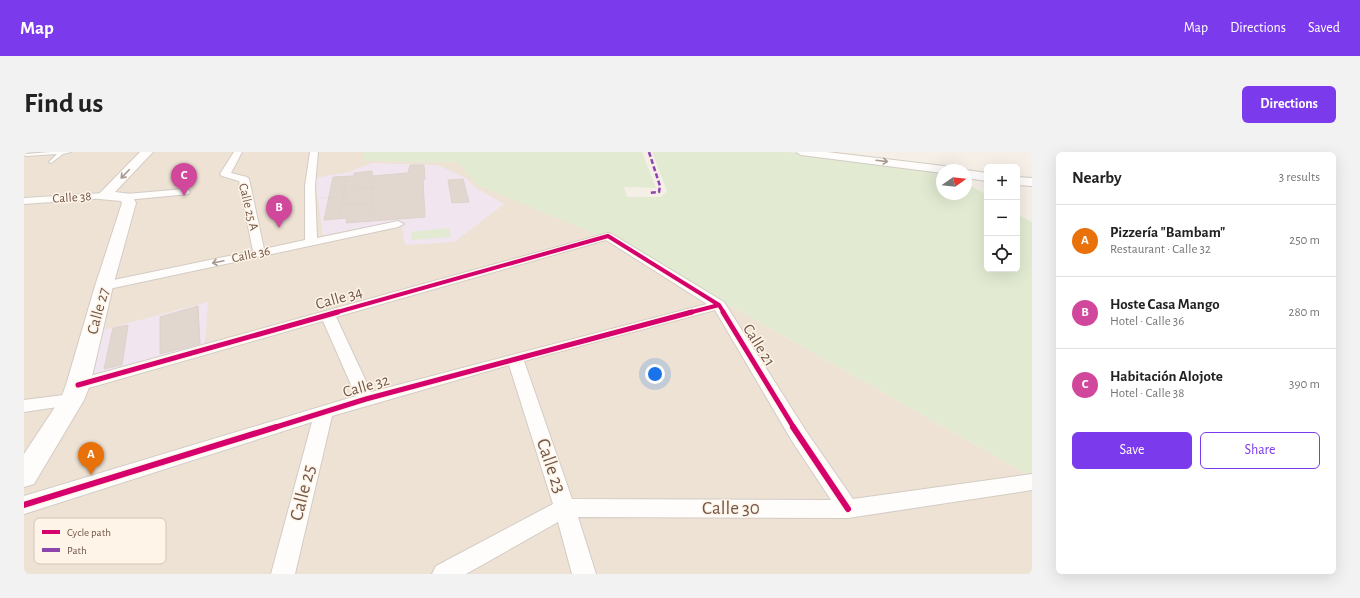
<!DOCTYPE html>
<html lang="en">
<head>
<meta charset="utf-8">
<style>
  body { margin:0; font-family:"Alegreya Sans",sans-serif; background:#f2f2f2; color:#222 }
  .controls { position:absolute; right:12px; top:12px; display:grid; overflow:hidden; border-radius:6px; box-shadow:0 4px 16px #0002 }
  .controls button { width:36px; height:36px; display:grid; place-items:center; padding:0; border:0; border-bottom:1px solid #e0e0e0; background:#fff; color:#222; font:20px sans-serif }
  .compass { position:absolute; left:912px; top:12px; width:36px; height:36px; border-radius:50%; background:#fff; box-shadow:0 4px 16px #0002; rotate:76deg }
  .you { position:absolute; left:631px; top:222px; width:14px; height:14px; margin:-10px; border:3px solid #fff; border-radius:50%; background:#1a73e8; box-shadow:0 0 0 6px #1a73e833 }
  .badge { display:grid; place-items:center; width:26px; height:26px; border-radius:50%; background:#7c3aed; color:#fff; font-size:13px; font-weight:700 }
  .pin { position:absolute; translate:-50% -33px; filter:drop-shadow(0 1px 2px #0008) }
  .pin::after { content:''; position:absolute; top:21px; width:14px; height:12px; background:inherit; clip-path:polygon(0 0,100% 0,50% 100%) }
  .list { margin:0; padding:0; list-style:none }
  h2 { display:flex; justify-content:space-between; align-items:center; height:52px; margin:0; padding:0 16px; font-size:17px }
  h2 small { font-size:13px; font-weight:400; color:#767676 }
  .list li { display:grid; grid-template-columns:26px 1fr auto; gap:12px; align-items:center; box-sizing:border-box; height:72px; padding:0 16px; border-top:1px solid #e0e0e0 }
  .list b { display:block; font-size:15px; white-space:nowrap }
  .list p { margin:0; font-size:13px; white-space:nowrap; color:#767676 }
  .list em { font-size:13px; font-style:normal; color:#767676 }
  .actions { display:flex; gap:8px; padding:12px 16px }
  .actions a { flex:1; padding:9px 0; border:1px solid #7c3aed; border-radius:6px; text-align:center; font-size:14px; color:#7c3aed }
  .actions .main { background:#7c3aed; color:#fff }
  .icon { flex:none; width:22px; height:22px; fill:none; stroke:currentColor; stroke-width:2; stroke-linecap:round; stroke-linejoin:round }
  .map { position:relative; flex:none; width:1008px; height:422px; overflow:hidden; border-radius:6px }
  header { display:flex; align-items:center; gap:24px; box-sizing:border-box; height:56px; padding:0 20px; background:#7c3aed; color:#fff }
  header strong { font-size:19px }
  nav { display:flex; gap:22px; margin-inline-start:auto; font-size:14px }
  .intro { display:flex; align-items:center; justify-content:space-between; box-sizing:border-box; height:96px; padding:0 24px }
  h1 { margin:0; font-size:28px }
  .button { padding:10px 18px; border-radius:6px; background:#7c3aed; color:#fff; font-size:14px; font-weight:700 }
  main { display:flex; gap:24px; padding:0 24px }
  aside { flex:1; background:#fff; border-radius:6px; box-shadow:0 4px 16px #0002 }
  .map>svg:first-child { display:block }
</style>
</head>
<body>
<header>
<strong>Map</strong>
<nav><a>Map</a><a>Directions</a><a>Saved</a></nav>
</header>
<div class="intro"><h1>Find us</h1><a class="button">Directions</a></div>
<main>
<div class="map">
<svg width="1008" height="422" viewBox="0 0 1008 422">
  <rect width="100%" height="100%" fill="#f5efe7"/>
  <path fill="#eee2d4" d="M0,0H339V9L434,10L453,33L584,84L1008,325V422H0Z"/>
  <path fill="#f1e6f0" d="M348,11L413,13L442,26L451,35L480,52L430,90L381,93L377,69L299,83L291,26L325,20Z
    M184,150L181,192L73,222L67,219L78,178Z"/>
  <path fill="#e2ebd2" d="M339,0H618L632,36L600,35L603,45H637L643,39L628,0H764L900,16L918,20V42H942V31L963,43V117H993V62L1008,70V325L584,84L571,82L453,33L434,10L339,9Z
    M425,76L427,85L388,88L387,80Z"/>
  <path fill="#e1d7cf" stroke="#ded2ca" d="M386,13H400L401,27H399L401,65L322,71L323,66L300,68L309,25L330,24V21L348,19V24L384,21Z
    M439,27L445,50L428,51L424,28Z
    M174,154L176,192L136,202V165Z
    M104,173L98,213L80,217L89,176Z"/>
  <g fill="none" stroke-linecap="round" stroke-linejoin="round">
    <defs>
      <path id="service" d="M26,0H47L39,2L27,11L25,10L33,2L2,4L0,3L2,2Z"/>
      <path id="minor" d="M210,0H218L207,21L223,25L225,27L240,97L281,88V34L286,0H294L291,34L293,86L374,69L380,72L374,75L80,138L75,137L73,134L75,131L80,130L229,99L215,29L198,24L196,22Z
        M161,37L165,38L166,40L165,42L102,48L97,45L102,42Z
        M80,41L85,44L84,46L0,52V46Z
        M584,81L588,82L700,150L782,279L829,347L1008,322V338L824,366L554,365L572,422H548L534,370L442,422H408L412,414L529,352L485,213L308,264L271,422H247L288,270L0,362V344L332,244L299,169L54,239L48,237L46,233L48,229ZM582,88L683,152L347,240L312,165ZM691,158L768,289L807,348L548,347L500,209Z
        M48,242L54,244L57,248L54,252L0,260V248Z"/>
      <path id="tertiary" d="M772,0H803L920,14L924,16L926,18H918V21L777,3Z
        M942,18L963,21V29L942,26Z
        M993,25L1008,26V34L993,33Z"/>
      <path id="secondary" d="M116,0H129L91,40L107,42L112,51L89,134L66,233L60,248L10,332L0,335V302L37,246L42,233L71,134L98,51L97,49L75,47L73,44Z"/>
    </defs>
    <use href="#service" stroke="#d3ccc5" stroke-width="2"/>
    <use href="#minor" stroke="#d3ccc5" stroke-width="2"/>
    <use href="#tertiary" stroke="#d3ccc5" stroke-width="2"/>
    <use href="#secondary" stroke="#d4cbc4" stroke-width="2"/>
    <path stroke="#d6cec9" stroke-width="1.5" stroke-dasharray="0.5 2" stroke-linecap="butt" d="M349,25V69
      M348,36V51L319,53L321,38Z
      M297,46L318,45
      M314,67L322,25"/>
    <use href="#service" fill="#fefdfb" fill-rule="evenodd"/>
    <use href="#minor" fill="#fefdfb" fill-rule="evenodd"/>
    <use href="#tertiary" fill="#fefdfb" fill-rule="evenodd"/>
    <use href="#secondary" fill="#fefdfb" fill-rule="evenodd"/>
    <path stroke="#8e44ad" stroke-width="2.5" stroke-dasharray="5 2.5" stroke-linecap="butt" d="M625,0L636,34L635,40L625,41"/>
    <defs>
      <path id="cycleway-far2" d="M310,161L584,84L695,153L700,161
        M664,161L695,153"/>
      <path id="cycleway-far1" d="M699,160L770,276
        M54,233L314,160
        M249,276L342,247L668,160"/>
      <path id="cycleway" d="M769,275L824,357
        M0,353L252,275"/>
    </defs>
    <use href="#cycleway-far2" stroke="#fef4e7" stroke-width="6"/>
    <use href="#cycleway-far1" stroke="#fef4e7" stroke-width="8"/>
    <use href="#cycleway" stroke="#fef4e7" stroke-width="9"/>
    <use href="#cycleway-far2" stroke="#d6006c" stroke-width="4"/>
    <use href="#cycleway-far1" stroke="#d6006c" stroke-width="5"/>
    <use href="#cycleway" stroke="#d6006c" stroke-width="6"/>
  </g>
  <defs><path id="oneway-shaft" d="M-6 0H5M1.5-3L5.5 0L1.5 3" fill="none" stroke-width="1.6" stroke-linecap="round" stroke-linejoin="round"/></defs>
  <g stroke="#a99991">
    <use href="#oneway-shaft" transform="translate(858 9) rotate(7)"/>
    <use href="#oneway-shaft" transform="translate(101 22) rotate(134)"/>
    <use href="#oneway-shaft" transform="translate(194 110) rotate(168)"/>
  </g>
  <g text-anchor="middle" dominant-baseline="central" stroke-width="3" stroke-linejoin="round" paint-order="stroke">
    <g font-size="13" fill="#71564a" stroke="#fef4e7">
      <text transform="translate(48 46) rotate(-4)">Calle 38</text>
      <text transform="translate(224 55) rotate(76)">Calle 25 A</text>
      <text transform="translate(227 103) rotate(-12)">Calle 36</text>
    </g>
    <g font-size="16" fill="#71564a" stroke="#fef4e7">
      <text transform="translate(315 146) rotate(-16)">Calle 34</text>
      <text transform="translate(74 159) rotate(-75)">Calle 27</text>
      <text transform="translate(735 193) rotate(58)">Calle 21</text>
      <text transform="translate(342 234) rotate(-16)">Calle 32</text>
    </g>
    <g font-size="19" fill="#71564a" stroke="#fef4e7">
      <text transform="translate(527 314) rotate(71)">Calle 23</text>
      <text transform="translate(279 341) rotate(-76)">Calle 25</text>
      <text x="707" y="356">Calle 30</text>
    </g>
  </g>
  <rect x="10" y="366" width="132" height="46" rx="6" fill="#fef4e7" stroke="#d4c5b8" stroke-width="1"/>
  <rect x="18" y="378" width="18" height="4" fill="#d6006c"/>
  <rect x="18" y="396" width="18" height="4" fill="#8e44ad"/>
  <g font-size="11" fill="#71564a">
    <text x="43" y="384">Cycle path</text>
    <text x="43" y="402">Path</text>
  </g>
</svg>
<div class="controls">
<button>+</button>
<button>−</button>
<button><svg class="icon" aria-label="locate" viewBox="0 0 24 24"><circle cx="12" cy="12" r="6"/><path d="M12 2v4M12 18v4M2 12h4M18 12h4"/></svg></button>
</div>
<svg class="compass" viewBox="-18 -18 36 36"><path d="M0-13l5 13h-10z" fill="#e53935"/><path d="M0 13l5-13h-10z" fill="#767676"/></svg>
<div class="you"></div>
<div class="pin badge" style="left:67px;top:323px;background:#e8710a">A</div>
<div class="pin badge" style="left:255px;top:76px;background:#d1479c">B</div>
<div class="pin badge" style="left:160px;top:44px;background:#d1479c">C</div>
</div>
<aside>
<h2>Nearby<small>3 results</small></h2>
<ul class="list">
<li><span class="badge" style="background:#e8710a">A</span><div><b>Pizzería &quot;Bambam&quot;</b><p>Restaurant · Calle 32</p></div><em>250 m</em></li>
<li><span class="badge" style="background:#d1479c">B</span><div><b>Hoste Casa Mango</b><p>Hotel · Calle 36</p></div><em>280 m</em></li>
<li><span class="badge" style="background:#d1479c">C</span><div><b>Habitación Alojote</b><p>Hotel · Calle 38</p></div><em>390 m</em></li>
</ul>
<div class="actions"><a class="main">Save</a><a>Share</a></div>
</aside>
</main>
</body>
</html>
